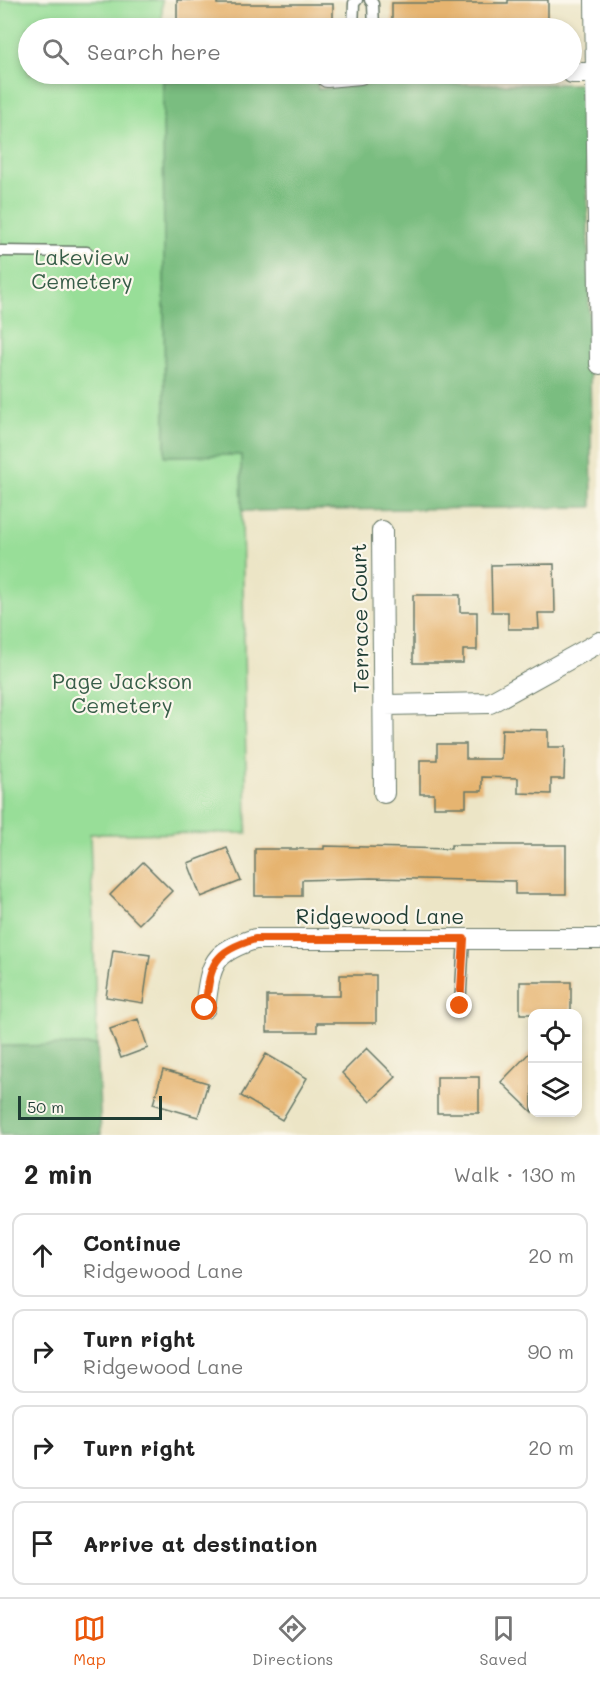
<!DOCTYPE html>
<html lang="en">
<head>
<meta charset="utf-8">
<style>
  body { margin:0; font-family:Mali,sans-serif; background:#f6f6f6; color:#222 }
  .controls { position:absolute; right:18px; bottom:18px; display:grid; overflow:hidden; border-radius:12px; box-shadow:0 3px 9px #0003 }
  .controls button { width:54px; height:54px; display:grid; place-items:center; padding:0; border:0; border-bottom:2px solid #e0e0e0; background:#fff; color:#222; font:30px sans-serif }
  .scale { position:absolute; left:18px; bottom:15px; width:144px; box-sizing:border-box; padding-left:6px; border:3px solid #1f3d34; border-top:0; font-size:16px; line-height:21px; white-space:nowrap; color:#1f3d34; -webkit-text-stroke:4px #fbf7ec; paint-order:stroke }
  .stop { position:absolute; width:18px; height:18px; margin:-14px; border:4px solid #ea580c; border-radius:50%; background:#fff }
  .stop.end { background:#ea580c; border-color:#fff; box-shadow:0 2px 6px #0008 }
  .list { margin:0; padding:0; list-style:none }
  h2 { display:flex; justify-content:space-between; align-items:center; height:78px; margin:0; padding:0 24px; font-size:26px }
  h2 small { font-size:20px; font-weight:400; color:#767676 }
  .list li { display:grid; grid-template-columns:39px 1fr auto; gap:18px; align-items:center; box-sizing:border-box; height:84px; margin:0 12px 12px; padding:0 12px; border:2px solid #e0e0e0; border-radius:12px }
  .list b { display:block; font-size:22px; white-space:nowrap }
  .list p { margin:0; font-size:20px; white-space:nowrap; color:#767676 }
  .list em { font-size:20px; font-style:normal; color:#767676 }
  .icon { flex:none; width:33px; height:33px; fill:none; stroke:currentColor; stroke-width:2; stroke-linecap:round; stroke-linejoin:round }
  .map { position:relative; flex:none; width:600px; height:1135px; overflow:hidden }
  .search { position:absolute; background:#fff; box-shadow:0 3px 9px #0003; left:18px; right:18px; top:18px; height:66px; display:flex; align-items:center; gap:15px; box-sizing:border-box; padding:0 21px; border-radius:33px; color:#767676; font-size:22px }
  .sheet { height:462px; background:#fff }
  nav { display:flex; justify-content:space-around; align-items:center; box-sizing:border-box; height:84px; border-top:2px solid #e0e0e0; background:#fff; font-size:16px; color:#767676 }
  nav a { display:grid; justify-items:center; gap:3px }
  nav .on { color:#ea580c }
  .map>svg:first-child { display:block }
</style>
</head>
<body>
<div class="map">
<svg width="600" height="1135" viewBox="0 0 600 1135">
  <rect width="100%" height="100%" fill="#fbf7ec"/>
  <filter id="ink" filterUnits="userSpaceOnUse"><feTurbulence type="fractalNoise" baseFrequency=".0167" numOctaves="2"/><feDisplacementMap in="SourceGraphic" scale="12" xChannelSelector="R" yChannelSelector="G"/><feConvolveMatrix kernelMatrix="1 2 1 2 8 2 1 2 1" color-interpolation-filters="sRGB"/></filter>
  <filter id="wash" filterUnits="userSpaceOnUse"><feTurbulence type="fractalNoise" baseFrequency=".008" numOctaves="4" result="noise"/><feDisplacementMap in="SourceGraphic" scale="24" xChannelSelector="R" yChannelSelector="G"/><feGaussianBlur stdDeviation="1.35" result="paint"/><feColorMatrix in="noise" values="0 0 0 0 0 0 0 0 0 0 0 0 0 0 0 0 0 1.4 0 .05"/><feComposite in="paint" operator="in"/></filter>
  <g filter="url(#wash)">
    <rect width="100%" height="100%" fill="#ece5c6"/>
    <path fill="#98de98" stroke="#5c8e66" stroke-width="1.5" d="M0,0H162V28H28V74H163L165,456L241,455L247,833L90,834L97,1045L0,1046Z"/>
    <path fill="#7abd80" stroke="#4c7d5a" stroke-width="1.5" d="M317,80L318,89L374,84H586L592,507L242,511L241,455L165,456L163,81Z
      M97,1045L101,1135H0V1046Z"/>
    <g id="blocks">
      <path fill="#e6b470" d="M177,0H217V4H333V28H177Z
        M508,0H548V28H392V3H508Z
        M554,564L555,613H538L539,629H508V612H492L491,565Z
        M413,595H460V612H477V650H463V663H413Z
        M502,729L548,730V747H565L564,779H551V794L518,793V778L482,777V791H466V807H434V794H420V760H437V744H466V759H501Z
        M451,845H566V894H515V881L371,878L302,880V896H255V849H324V846L451,849Z
        M227,848L241,881L201,897L188,863Z
        M143,862L172,891L139,924L110,895Z
        M113,950L150,955L143,1003L106,997Z
        M340,975H376V1023H317V1032H267V996H340Z
        M520,982H571V1014H520Z
        M138,1019L148,1048L121,1058L110,1029Z
        M367,1048L396,1077L370,1102L342,1073Z
        M532,1050V1112L501,1082Z
        M266,1054L307,1078L282,1120L241,1096Z
        M163,1070L208,1083L198,1117L153,1104Z
        M437,1077H479V1113H437Z"/>
    </g>
  </g>
  <g filter="url(#ink)">
    <use href="#blocks" fill-opacity="0" stroke="#677867" stroke-width="1.5"/>
    <g fill="none" stroke-linecap="round" stroke-linejoin="round">
      <defs>
        <path id="service" d="M370,0L373,4L374,28
          M353,28L354,3L357,0
          M0,251L87,252
          M460,1006L464,939"/>
        <path id="minor" d="M595,0L600,364
          M572,73H600
          M327,77L360,74
          M382,531L384,793
          M385,705L490,703L600,642
          M205,1008C211,964 211,953 255,939H600"/>
      </defs>
      <use href="#service" stroke="#677867" stroke-width="13"/>
      <use href="#minor" stroke="#677867" stroke-width="22"/>
      <use href="#service" stroke="#fff" stroke-width="10"/>
      <use href="#minor" stroke="#fff" stroke-width="20"/>
    </g>
  </g>
  <g fill="none" stroke-linecap="round" stroke-linejoin="round" filter="url(#ink)">
    <path stroke="#ea580c" stroke-width="8" d="M205,1008C211,964 211,953 255,939H464L460,1006"/>
  </g>
  <g text-anchor="middle" dominant-baseline="central" stroke-width="4.5" stroke-linejoin="round" paint-order="stroke">
    <g font-size="21" fill="#375d48" stroke="#fbf7ec">
      <text x="82" y="256">Lakeview<tspan x="82" dy="24">Cemetery</tspan></text>
      <text x="122" y="680">Page Jackson<tspan x="122" dy="24">Cemetery</tspan></text>
    </g>
    <g font-size="21" fill="#1f3d34" stroke="#fbf7ec">
      <text transform="translate(359 618) rotate(-91)">Terrace Court</text>
      <text x="380" y="915">Ridgewood Lane</text>
    </g>
  </g>
</svg>
<div class="controls">
<button><svg class="icon" aria-label="locate" viewBox="0 0 24 24"><circle cx="12" cy="12" r="6"/><path d="M12 2v4M12 18v4M2 12h4M18 12h4"/></svg></button>
<button><svg class="icon" aria-label="layers" viewBox="0 0 24 24"><path d="M12 4l9 5-9 5-9-5zM3 14l9 5 9-5"/></svg></button>
</div>
<div class="scale">50 m</div>
<div class="stop" style="left:205px;top:1008px"></div>
<div class="stop end" style="left:460px;top:1006px"></div>
<div class="search"><svg class="icon" aria-label="search" viewBox="0 0 24 24"><circle cx="10" cy="10" r="6"/><path d="M15 15l6 6"/></svg>Search here</div>
</div>
<section class="sheet">
<h2>2 min<small>Walk · 130 m</small></h2>
<ul class="list">
<li><svg class="icon" aria-label="ahead" viewBox="0 0 24 24"><path d="M12 20V5M6 11l6-6 6 6"/></svg><div><b>Continue</b><p>Ridgewood Lane</p></div><em>20 m</em></li>
<li><svg class="icon" aria-label="right" viewBox="0 0 24 24"><path d="M7 20v-9h11M14 6l5 5-5 5"/></svg><div><b>Turn right</b><p>Ridgewood Lane</p></div><em>90 m</em></li>
<li><svg class="icon" aria-label="right" viewBox="0 0 24 24"><path d="M7 20v-9h11M14 6l5 5-5 5"/></svg><div><b>Turn right</b></div><em>20 m</em></li>
<li><svg class="icon" aria-label="arrive" viewBox="0 0 24 24"><path d="M6 21V4h12l-3 4 3 4H6"/></svg><div><b>Arrive at destination</b></div></li>
</ul>
</section>
<nav>
<a class="on"><svg class="icon" aria-label="map" viewBox="0 0 24 24"><path d="M3 6l6-2 6 2 6-2v14l-6 2-6-2-6 2zM9 4v14M15 6v14"/></svg>Map</a>
<a><svg class="icon" aria-label="directions" viewBox="0 0 24 24"><path d="M12 3l9 9-9 9-9-9zM9 14v-3h6M13 9l2 2-2 2"/></svg>Directions</a>
<a><svg class="icon" aria-label="saved" viewBox="0 0 24 24"><path d="M7 4h10v16l-5-4-5 4z"/></svg>Saved</a>
</nav>
</body>
</html>
